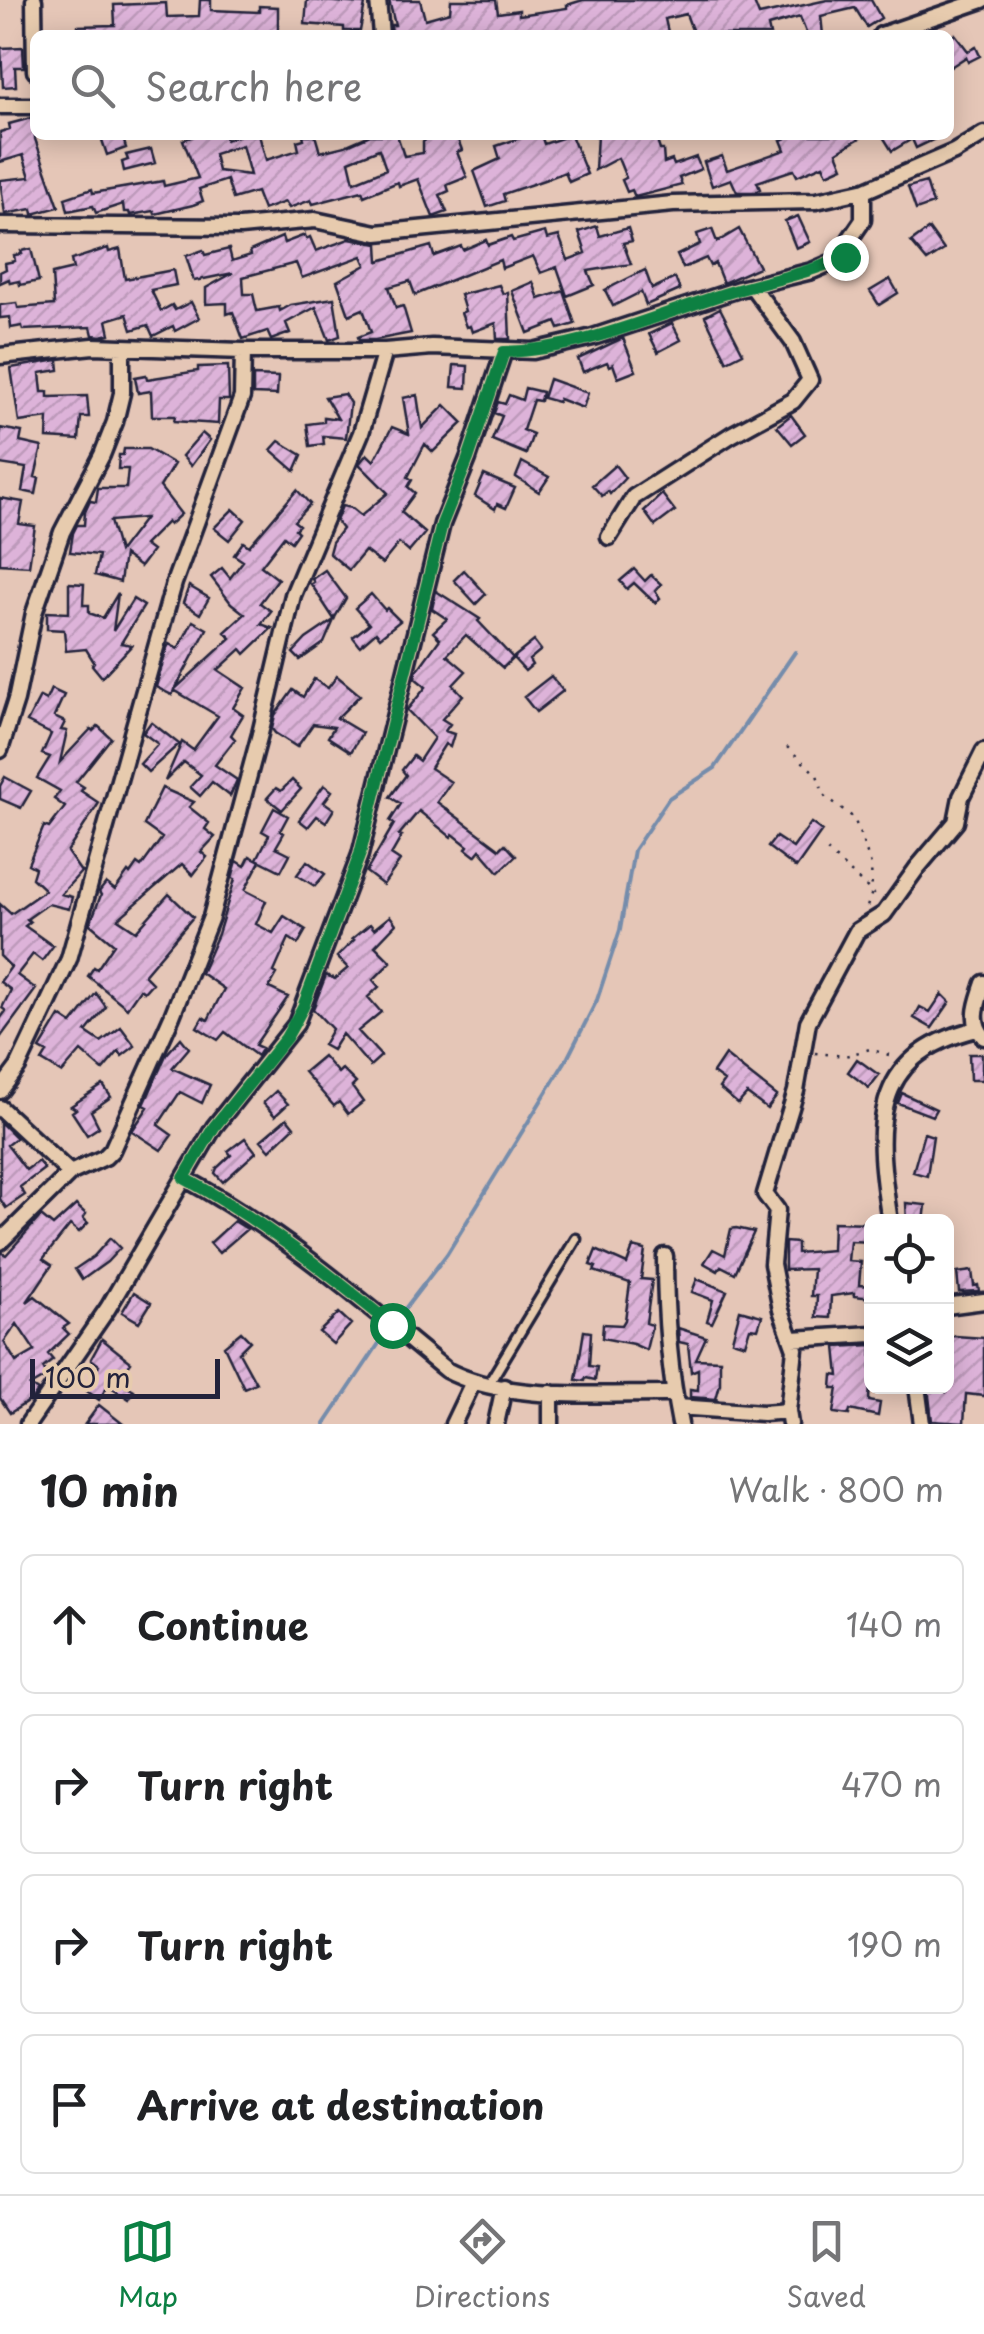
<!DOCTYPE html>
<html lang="en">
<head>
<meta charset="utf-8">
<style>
  body { margin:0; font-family:"Playpen Sans",sans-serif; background:#f6f6f6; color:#202124 }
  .controls { position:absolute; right:30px; bottom:30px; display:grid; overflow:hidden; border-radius:15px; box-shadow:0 5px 25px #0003 }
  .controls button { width:90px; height:90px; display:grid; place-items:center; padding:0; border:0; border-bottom:2px solid #e0e0e0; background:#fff; color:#202124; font:50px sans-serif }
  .scale { position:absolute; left:30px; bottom:25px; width:190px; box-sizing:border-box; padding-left:10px; border:5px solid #22223b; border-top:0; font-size:28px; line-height:35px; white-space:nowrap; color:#22223b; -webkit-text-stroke:8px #e7cbae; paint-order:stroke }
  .stop { position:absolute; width:30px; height:30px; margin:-22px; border:8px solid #0b8043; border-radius:50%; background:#fff }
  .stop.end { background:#0b8043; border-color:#fff; box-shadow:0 2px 10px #0008 }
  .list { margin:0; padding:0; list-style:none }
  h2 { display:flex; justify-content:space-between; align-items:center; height:130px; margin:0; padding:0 40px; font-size:42px }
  h2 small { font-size:32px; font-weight:400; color:#757577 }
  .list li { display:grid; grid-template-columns:65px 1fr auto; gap:30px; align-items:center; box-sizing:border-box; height:140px; margin:0 20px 20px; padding:0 20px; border:2px solid #e0e0e0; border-radius:15px }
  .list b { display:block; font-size:38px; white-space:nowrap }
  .list em { font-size:32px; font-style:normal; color:#757577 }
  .icon { flex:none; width:55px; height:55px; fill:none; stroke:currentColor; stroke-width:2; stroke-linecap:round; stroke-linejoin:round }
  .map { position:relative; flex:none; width:984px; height:1424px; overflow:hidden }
  .search { position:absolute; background:#fff; box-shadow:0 5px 25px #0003; left:30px; right:30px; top:30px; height:110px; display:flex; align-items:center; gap:25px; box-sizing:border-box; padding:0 35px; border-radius:15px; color:#757577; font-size:38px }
  .sheet { height:770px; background:#fff }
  nav { display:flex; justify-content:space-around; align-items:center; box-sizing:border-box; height:140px; border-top:2px solid #e0e0e0; background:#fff; font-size:28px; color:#757577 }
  nav a { display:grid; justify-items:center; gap:5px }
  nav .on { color:#0b8043 }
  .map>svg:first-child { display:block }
</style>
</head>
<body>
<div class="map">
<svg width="984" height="1424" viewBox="0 0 984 1424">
  <defs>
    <pattern id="building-hatch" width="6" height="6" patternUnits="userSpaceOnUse" patternTransform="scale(2.5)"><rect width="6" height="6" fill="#ddb3d9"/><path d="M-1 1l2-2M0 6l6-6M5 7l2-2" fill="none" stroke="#bd9abb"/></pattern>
  </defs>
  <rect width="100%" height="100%" fill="#e5c6b7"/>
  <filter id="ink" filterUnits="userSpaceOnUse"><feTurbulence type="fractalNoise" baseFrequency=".01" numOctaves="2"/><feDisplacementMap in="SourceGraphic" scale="20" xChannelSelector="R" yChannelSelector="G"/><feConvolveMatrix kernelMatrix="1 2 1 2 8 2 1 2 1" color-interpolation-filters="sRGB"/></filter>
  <g filter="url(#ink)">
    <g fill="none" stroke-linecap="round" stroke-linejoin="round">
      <path stroke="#758cab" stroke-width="4" d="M394,1323L447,1254L568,1057L597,1000L620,930L634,850L669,798L715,768L795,652
        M325,1424L388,1330"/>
    </g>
    <path fill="url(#building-hatch)" stroke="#22223b" stroke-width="2.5" fill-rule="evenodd" d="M200,0H211V10L259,12V6L278,7V35H78V26L115,25L114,5L166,3L167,17L199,16Z
      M307,0L365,4L360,31H344V27L305,24Z
      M389,0H420L425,19L450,12L451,0H496L498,13L519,10V15L567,8V5L583,0H753L759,15L827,0H871L881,18L867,27L855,8L821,16L823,35H807L800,17L768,26L770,35H694L686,14L665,19L668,32L656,35H485L484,26L460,29L461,35H392L391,25H395Z
      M955,34L968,51L976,47L980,56L968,62L966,57L949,68V39Z
      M23,47L24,67H15L16,86L3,87L1,48Z
      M35,117V139L59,207L33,214L32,209L5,214L0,180L30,177L23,155L0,162V132L10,129L9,124Z
      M111,135H122L126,148L107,155L102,140Z
      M196,135H224L226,140L239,135H259L266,160L299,150L297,141L304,139L303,135H315L320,152L345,146L370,135H397L404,156L423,153V142L432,135H447L449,140L457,137L462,150L457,152L467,177L447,185L449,191L440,195L447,212L433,217L418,179L399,186L398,182L364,196L362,191L313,204L311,200L289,208L285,202L263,210L256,192L233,199L227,180L199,189L203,201L193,205L155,214L154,211L130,215L129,212H124L123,204L96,213L93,206L68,211L65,198L92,189L93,193L163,181L164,186L198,178L183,140ZM242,145L250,175L218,171L214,154ZM379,149L386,169L354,182L349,161Z
      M529,135H541L544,144L571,135L587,174L569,182L565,172L547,179L503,194L505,201L487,207L474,171L500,159L496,146Z
      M597,135H655L660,150H663L664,163L672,160L674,165L696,157L701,169L679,178L682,185L635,197L632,190L627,192L622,180L626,178L618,158L595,170Z
      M793,135H865L837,152L843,167L827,174L823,165L797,176L794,170L790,171L757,182L760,189L755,192H737L731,179L712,186L704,162L722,156L727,170L785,150L781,140Z
      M882,135H943L916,148L912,139L892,151Z
      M151,149L155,163L124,171L122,162L128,160L126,155Z
      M926,182L933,204L916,210L908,187Z
      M798,216L810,242L796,248L785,221Z
      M597,226L600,236L628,228L632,241L623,243L631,264L588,271L594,285L567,296L557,267L541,273L533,256L502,268L500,260L415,295L410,281L389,287L396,308L403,306L411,333L375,340H359L358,337L371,332L363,309L349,315L337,281L366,265L362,256L302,278L296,263L243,277L244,294H253L257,311L279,307L280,311L291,305L334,298L340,336L329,340L316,307L286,323L290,333L271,340L267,331L243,339L233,312L227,314V303L206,304V288L233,273L194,281L186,256L203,250L205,255L229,249L232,261L251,255L250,251L282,237L284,243L305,235L306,239L310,237L316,251L349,239L378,244L379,261L431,246L434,256L461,246L463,250L486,240L488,245L511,237L513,241L545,232L547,239L559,236L568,260L586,253L579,232Z
      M712,229L717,242L739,229L759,267L723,283L715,263L710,266L706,258L683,268L677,255L700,244L697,234Z
      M929,229L944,250L927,261L911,242Z
      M108,248L109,252L120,249L125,279L173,270L176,285L151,290L161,311L172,305L175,310L191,302L199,318L175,331L173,326L153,336L148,325L132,330L127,314L107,320L110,334L101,336L93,335L91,327L23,330L22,326L11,328L10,317L0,318V305L17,303L18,308L54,305L52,274L73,269L71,260Z
      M31,249L39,281L20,285L19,281L10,283L9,279L0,283V272L6,269L5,263L15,261L14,255L22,254L21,251Z
      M645,270L652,289L675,278L680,290L646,305L641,292L613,306L605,290Z
      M890,279L898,293L879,305L870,291Z
      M533,282L539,299L564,291L575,324L559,329L556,322L528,333L512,291Z
      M499,285L503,294L508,292L510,339H497L496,323L472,332L470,326L466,327L461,313L465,311L460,295Z
      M720,308L743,353L727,361L705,316Z
      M672,323L681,340L658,352L649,334Z
      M623,338L636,371L618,378L613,364L609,366L607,362L583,372L578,359Z
      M58,360L59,370L40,373L42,392H48V397L87,396L89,417H81L79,440L47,438L48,418L19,422L11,368Z
      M454,365L468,366L467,388L452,387Z
      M228,366L229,400H219L218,424L174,421L175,416H152L151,391L138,393L135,377L146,375L147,379L198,371V367Z
      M253,376L278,377L277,395L253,394Z
      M549,379L588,393L583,408L559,399L558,402L543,398Z
      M525,388L542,392L540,401L533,400L523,430L533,434L526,454L492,440L502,416L494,413L498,402L505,404L509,395L522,400Z
      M344,394L350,403L346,438L323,436L324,444L310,446L307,424L324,422V417L338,419L325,397Z
      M417,395L422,428L445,405L463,423L433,452L425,444L408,477L412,480L408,487L415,493L401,512L425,533L409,552L399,543L382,564L365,551L349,570L329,553L332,542L342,529L336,521L342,506L351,508L361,516L388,493L359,464L367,454L374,461L392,427L409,434L403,398Z
      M791,415L805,434L792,444L777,426Z
      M0,428L22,432L20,442L42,447L35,477L39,478L36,494L22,491L26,468L0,464Z
      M202,433L210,440L191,466L182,456Z
      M279,441L302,455L295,471L271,450Z
      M124,449H148L174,464L160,487L181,514L169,525L167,522L144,545L152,551L140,567L124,555L120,582L95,575L99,555L70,552L73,533L77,525H84L85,512L90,501L96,502L98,488H126L128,469H118L119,455H123ZM145,518L125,544L119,552L110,521Z
      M522,462L549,477L539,492L516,477Z
      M615,465L625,478L610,494L608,491L602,496L592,485Z
      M484,475L515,488L506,508L497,504L495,509L475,496Z
      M297,490L310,504L294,521L299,525L295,529L298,532L291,542L284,536L261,566L278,579L260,603L271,611L261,624L272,628L245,654L241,649L218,670L245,688L233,708L243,715L231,735L235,739L215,765L237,780L230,796L212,782L200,796L190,787L201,775L184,762L165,781L182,742L193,750L218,716L174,690L231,638L225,632L245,614L231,603L211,577L222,568L230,578L243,561L234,555L243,542L249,546Z
      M662,494L675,511L655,526L644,511Z
      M0,498L23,502L19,524L35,526L29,566L0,564Z
      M233,509L245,520L229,540L214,528Z
      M634,569L645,581L651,575L661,584L655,591L660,598L655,603L634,583L627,589L620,581Z
      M325,570L346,598L334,619L311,584L314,582L312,579Z
      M464,570L486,594L476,604L454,580Z
      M69,583L84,584L83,605H89V613L103,618L118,593L113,631L133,599L144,606L121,643L132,645L102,677L92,665L94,662L86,649L66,651L64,630L47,629V612L69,613Z
      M189,586L209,598L200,614L183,603Z
      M436,591L480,619L478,621L513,658L503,668L466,635L447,655L466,671L453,685L463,695L442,719L450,724L445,731L454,734L450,747L445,744L430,768L451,782L437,802L500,849L505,844L516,856L499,872L480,850L475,856L466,849L468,846L453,834L451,837L419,811L399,835L402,836L391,855L400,861L383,885L366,872L394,824L390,821L401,804L390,797L406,775L402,770L413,756L419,761L434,738L407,710L426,687L415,678L416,672L440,639L433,632L447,619L432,609Z
      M371,594L385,610L387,608L400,621L380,637L376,632L360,646L353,637L369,624L355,608Z
      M334,620L324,643L300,660L293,653L306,639Z
      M193,621L207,629L172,695L156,687L167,648L169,644L178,649Z
      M534,641L541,650L529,660L532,665L525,671L513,658Z
      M337,676L360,695L337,718L362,733L351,752L328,737L334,727L313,724L297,747L275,733L272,729L275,715L293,690L303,697L314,679L328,688Z
      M551,676L563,691L536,712L524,697Z
      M51,689L64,695L54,717L65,722L61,730L67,731L60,762L91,729L93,731L98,726L111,738L76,782L84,787L81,791L99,803L67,852L81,872L61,894L72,897L69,909L48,904L27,919L30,922L25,926L53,946L42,961L33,954L17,975L36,989L0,1038V1019L6,1011L2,1008L11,990L0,982L11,967L0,956V904L11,914L45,890L32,878L35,868L28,864L44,826L49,828L65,807L54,799L60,791L37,778L50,757L42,754L51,734L27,722L40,697L46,700Z
      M151,722L179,744L148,772L140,764L158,744L143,733Z
      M5,777L31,791L21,808L0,799V786Z
      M292,780L301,789L282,810L267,798L276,788L281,791Z
      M324,785L332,791L324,802L334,809L326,822L317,816L308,827L299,820Z
      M162,788L194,802L189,807L209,823L205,829L215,837L201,852L207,857L193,875L182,864L118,919L136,931L169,894L193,917L144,975L152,983L144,992L140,989L127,1008L88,976L94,967L97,969L114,944L90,924L101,895L99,892L106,883L115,890L128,872L130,874L137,864L141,867L162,838L144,825Z
      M274,808L288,816L280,831L284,833L276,847L290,854L281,871L257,859L269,835L262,831Z
      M811,823L822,831L796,868L768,847L776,837L793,848Z
      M250,856L260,861L245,890L266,901L256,924L273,933L284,916L306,930L298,944L289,938L274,972L277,974L269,988L288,997L255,1045L262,1048L257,1056L225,1032L218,1040L197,1027L203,1017L208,1020L224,989L201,973L218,934L235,879L232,878L237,861L245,866Z
      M307,861L325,874L315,886L297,875Z
      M390,916L396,924L375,946L391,962L373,980L379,987L368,997L381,1012L358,1031L381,1056L370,1066L342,1034L332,1050L323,1045L332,1029L313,1009L326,975L335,979L348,968L337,957L354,940L352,939L370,924L374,929Z
      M96,993L106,1007L86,1032L101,1042L121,1027L135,1046L122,1056L119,1051L103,1070L81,1051L62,1073L42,1061L47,1053L40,1049L60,1016L72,1024Z
      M942,994L950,1002L932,1028L914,1018L920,1007L930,1012Z
      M181,1038L189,1048L172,1068L210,1085L202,1103L180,1092L158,1125L172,1135L161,1150L132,1131L148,1107L144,1105L166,1055Z
      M969,1054H982V1080H970Z
      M725,1055L777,1096L767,1109L747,1094L738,1104L719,1088L724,1081L713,1073Z
      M323,1056L338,1073L342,1069L356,1083L352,1087L363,1102L348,1114L339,1102L334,1106L304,1072Z
      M857,1059L879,1075L869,1088L848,1072Z
      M103,1085L111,1097L91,1111L99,1127L87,1135L72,1112L76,1109L71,1106Z
      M276,1091L288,1104L275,1116L263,1103Z
      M902,1093L936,1109L932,1116L898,1103Z
      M287,1118L294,1127L270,1150L261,1140Z
      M0,1122L16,1138L7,1145L26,1170L38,1161L44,1169L20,1187L25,1195L6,1208L0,1199Z
      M924,1133L933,1136L927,1176L913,1172Z
      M245,1138L256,1152L223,1182L215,1173L217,1168L231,1155L228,1151Z
      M906,1203L926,1205L924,1222H907Z
      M76,1205L86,1214L83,1218L88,1223L79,1232L70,1225L43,1259L52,1265L27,1302L35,1296L69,1324L63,1328L69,1334L48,1354L53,1360L43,1368L47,1376L30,1386L38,1391L32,1399L10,1413L0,1398V1252L6,1255L41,1216L53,1226ZM17,1324L35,1351L16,1362L4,1342Z
      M234,1221L247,1229L219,1253L210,1243Z
      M833,1222L872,1223V1242L850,1241L848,1261L861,1262L859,1285L872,1286V1298L854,1296V1293L831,1296L830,1318L816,1317L817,1296H811L813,1269L785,1270V1242L797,1243V1253L832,1250Z
      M736,1228L754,1232L735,1273L721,1266L718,1271L704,1263L713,1249L725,1255L731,1229Z
      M110,1238L120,1248L107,1262L82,1280L75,1269L94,1256Z
      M633,1247L645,1250L641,1279L652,1280L646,1323L652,1325L646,1350L633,1344L602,1338L603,1324L622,1325L625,1320L630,1283L594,1271L596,1267L590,1265L596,1250L627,1264Z
      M972,1271L974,1286L978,1285L979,1291L959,1292L957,1273Z
      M697,1279L727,1291L712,1323L707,1321L713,1300L692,1292Z
      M134,1292L151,1303L139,1322L122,1312Z
      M740,1310L762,1316L758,1329L750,1328L745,1344L732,1340Z
      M339,1313L351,1324L333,1344L319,1332Z
      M678,1328L706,1337L696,1359L720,1360V1384L716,1399L690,1397V1389L698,1390V1369L691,1372L688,1344L679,1342Z
      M584,1331L591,1332L589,1366L597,1367L595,1380L586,1378L585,1381L576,1380Z
      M241,1332L250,1341L239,1352L256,1383L244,1388L224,1346Z
      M955,1336L984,1338V1396L966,1394L964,1423L932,1421L928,1388L946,1392L952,1354L946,1353V1337Z
      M102,1339L131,1362L117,1380L134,1390L129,1399L108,1385L99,1400L87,1391L99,1365L91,1359Z
      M872,1345L869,1401L880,1403L878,1416L850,1410L849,1415L834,1413L838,1388H832L833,1375L839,1376L836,1347Z
      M99,1405L123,1424H85Z"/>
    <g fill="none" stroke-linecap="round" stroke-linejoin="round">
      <defs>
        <path id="lane" d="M488,1385L576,1239"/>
        <path id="street" d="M34,0L35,71
          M378,0L381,35
          M881,35L983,0
          M0,106H35
          M0,225L240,227L315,220L377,233L673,204L816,201L866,190L954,152L984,134
          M0,356L93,346L243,351H385L432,347L533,351L593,337L739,289L812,271L845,257L850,239L863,220V191
          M609,537L634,497L731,435L793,401L810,380L793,342L752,286
          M0,750L16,700L34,613L62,532L102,455L115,422L122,393V347
          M984,983C978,1002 969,1021 984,1037
          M0,1091L18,1067L69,959L174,583L242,397L243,351
          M0,1108L70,1173
          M184,1178C280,1230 362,1301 446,1370C508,1403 605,1393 674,1394
          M890,1222C876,1131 866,1056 977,1029
          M0,1242L70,1173L105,1157L112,1150L172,1016L211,917L260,734L293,595L361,433L385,351
          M665,1256C665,1312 669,1369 680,1424
          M946,1306L984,1301
          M793,1339L872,1334
          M917,1386L922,1424
          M551,1393V1424
          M677,1407L763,1413L788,1411
          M28,1424L108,1308L214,1127L296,1024L360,855L442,524L468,459L504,351
          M453,1424L473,1382
          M496,1424L504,1387
          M790,1424L788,1411L795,1349L781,1310L772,1264L777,1210L765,1194L796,1091L808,1022L857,931L884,914L917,868L956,822L961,797L984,751"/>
      </defs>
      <use href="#lane" stroke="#22223b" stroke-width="15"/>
      <use href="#street" stroke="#22223b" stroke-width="21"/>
      <path stroke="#22223b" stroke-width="2.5" stroke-dasharray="2.5 8" stroke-linecap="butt" d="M787,747L817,775L824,795L854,818L871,865L872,892L879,900
        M827,851L872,892L866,910
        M815,1053L845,1056L870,1049L895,1057"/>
      <use href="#lane" stroke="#e7cbae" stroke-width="8"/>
      <use href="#street" stroke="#e7cbae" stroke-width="14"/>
    </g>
  </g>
  <g fill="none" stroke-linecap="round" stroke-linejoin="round" filter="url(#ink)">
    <path stroke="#0b8043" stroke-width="12" d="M392,1325C325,1271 260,1219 184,1178L214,1127L286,1038L303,1007L360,854L442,524L468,459L504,352C581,350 654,316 727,293C767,281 806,274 845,257"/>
  </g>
</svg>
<div class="controls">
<button><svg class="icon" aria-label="locate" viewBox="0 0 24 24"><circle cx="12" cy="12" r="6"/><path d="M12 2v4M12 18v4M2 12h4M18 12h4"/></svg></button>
<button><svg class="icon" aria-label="layers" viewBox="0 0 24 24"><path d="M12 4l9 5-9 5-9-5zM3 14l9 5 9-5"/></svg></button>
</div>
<div class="scale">100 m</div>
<div class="stop" style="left:392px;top:1325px"></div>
<div class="stop end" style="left:845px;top:257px"></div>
<div class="search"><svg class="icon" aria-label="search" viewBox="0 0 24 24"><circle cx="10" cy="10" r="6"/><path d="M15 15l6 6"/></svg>Search here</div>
</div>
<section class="sheet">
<h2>10 min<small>Walk · 800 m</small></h2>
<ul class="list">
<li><svg class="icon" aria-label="ahead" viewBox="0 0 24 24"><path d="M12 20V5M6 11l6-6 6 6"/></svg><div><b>Continue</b></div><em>140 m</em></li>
<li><svg class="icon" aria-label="right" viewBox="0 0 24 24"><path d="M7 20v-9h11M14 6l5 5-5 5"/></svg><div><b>Turn right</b></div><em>470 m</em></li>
<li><svg class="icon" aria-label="right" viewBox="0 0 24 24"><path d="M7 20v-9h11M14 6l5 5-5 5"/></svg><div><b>Turn right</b></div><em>190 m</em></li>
<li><svg class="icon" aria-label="arrive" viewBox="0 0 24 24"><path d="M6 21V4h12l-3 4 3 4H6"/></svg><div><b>Arrive at destination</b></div></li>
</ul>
</section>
<nav>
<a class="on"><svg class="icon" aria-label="map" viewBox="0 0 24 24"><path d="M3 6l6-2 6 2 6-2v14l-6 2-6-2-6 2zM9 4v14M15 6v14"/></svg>Map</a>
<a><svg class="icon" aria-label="directions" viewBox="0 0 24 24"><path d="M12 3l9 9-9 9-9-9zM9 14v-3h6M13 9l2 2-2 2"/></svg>Directions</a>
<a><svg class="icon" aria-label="saved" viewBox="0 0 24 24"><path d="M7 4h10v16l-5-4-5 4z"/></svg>Saved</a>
</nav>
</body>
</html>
